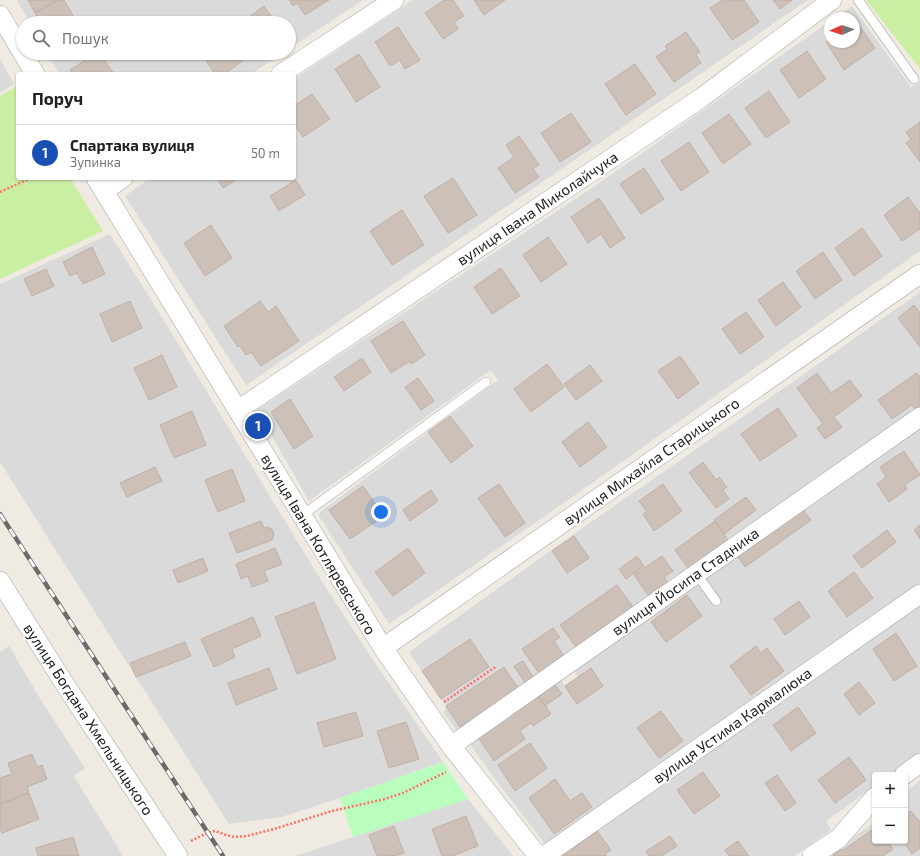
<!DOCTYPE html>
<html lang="uk">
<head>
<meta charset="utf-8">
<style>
  body { margin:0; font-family:"Exo 2",sans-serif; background:#f2f2f2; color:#202124 }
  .controls { position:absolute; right:12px; bottom:12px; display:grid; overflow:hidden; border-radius:4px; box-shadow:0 1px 3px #0004 }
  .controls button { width:36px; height:36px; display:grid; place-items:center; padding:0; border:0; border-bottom:1px solid #e0e0e0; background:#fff; color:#202124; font:20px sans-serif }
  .compass { position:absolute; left:824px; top:12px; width:36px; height:36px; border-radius:50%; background:#fff; box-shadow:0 1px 3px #0004; rotate:267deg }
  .you { position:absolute; left:381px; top:512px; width:14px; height:14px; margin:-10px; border:3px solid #fff; border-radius:50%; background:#1a73e8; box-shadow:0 0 0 6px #1a73e833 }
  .badge { display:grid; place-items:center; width:26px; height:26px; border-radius:50%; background:#ca0004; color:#fff; font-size:13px; font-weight:700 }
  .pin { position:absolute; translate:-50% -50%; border:2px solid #fff; box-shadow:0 1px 4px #0006 }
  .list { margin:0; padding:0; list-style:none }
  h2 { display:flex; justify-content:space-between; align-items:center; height:52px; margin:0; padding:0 16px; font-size:17px }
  h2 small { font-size:13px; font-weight:400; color:#757577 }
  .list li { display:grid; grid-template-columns:26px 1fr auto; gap:12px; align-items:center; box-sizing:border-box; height:56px; padding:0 16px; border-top:1px solid #e0e0e0 }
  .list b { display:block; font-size:15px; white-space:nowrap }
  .list p { margin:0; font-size:13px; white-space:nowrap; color:#757577 }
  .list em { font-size:13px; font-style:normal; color:#757577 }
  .icon { flex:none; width:22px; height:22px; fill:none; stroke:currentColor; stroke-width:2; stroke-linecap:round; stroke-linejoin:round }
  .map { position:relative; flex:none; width:920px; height:856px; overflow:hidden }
  .search { position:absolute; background:#fff; box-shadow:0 1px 3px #0004; left:16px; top:16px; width:280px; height:44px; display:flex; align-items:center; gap:10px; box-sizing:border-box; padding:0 14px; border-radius:22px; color:#757577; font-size:15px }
  .panel { position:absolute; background:#fff; box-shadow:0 1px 3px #0004; left:16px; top:72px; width:280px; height:108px; border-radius:4px }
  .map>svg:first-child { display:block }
</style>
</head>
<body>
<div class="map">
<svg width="920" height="856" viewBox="0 0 920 856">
  <rect width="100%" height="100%" fill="#efebe2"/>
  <path fill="#dbdada" d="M17,0H363L289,49V23H30Z
    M413,0H808L246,385L125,196L150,178H294V79Z
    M852,6L911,87L920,81V251L578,493L389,624L319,516L320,512L498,380L491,370L309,501L257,410L598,184L830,21V42H854V18H835Z
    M47,53H283L251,74H59Z
    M0,59L14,84L0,93Z
    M110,234L171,332L280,513L323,583L371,657L443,762L340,798L281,817L229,824L0,462V284Z
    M920,292V407L670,586L525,683L461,731L456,730L444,713L446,706L409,652L574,534L787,386Z
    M920,427V583L882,611L545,844L489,771L468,741L559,678L565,686L578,677L574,671Z
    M920,606V752L889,775H875V786L826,821L831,830L795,856H559L653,790Z
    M9,646L39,697L85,768L74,776L123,856H0V652Z
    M920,780V856H826L875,822V841H905V793Z
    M468,799L513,856H295Z"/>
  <path fill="#caefa3" d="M866,0H920V69Z
    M16,87L18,91V178H70L103,231L0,279V96Z"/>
  <path fill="#bafebe" d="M443,762L468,799L353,837L340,798Z"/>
  <path fill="#ccc0b8" stroke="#c2b0a3" d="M28,0H58L35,13Z
    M58,0H64L74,17L65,23H41L35,13Z
    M289,0H329L305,15L297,3L293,6Z
    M444,0H453L464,16L454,22L458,29L443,39L425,13Z
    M474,0H505L484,15Z
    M723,0H744L759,22L732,40L710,8Z
    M773,0H792L780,9Z
    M264,6L276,23H241Z
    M856,21L875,48L844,70L826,42L830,39V42H854V22Z
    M398,27L420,60L405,69L400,60L390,66L375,42Z
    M686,32L700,52L696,55L701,63L674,82L656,57L667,49L665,46Z
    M807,51L826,79L799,98L780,70Z
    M96,53H100L114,74H73L70,70Z
    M201,53H244L247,58L224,74H215Z
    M359,54L380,87L356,102L335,69Z
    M635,64L656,94L626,115L605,84Z
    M769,91L790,122L766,138L745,108Z
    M312,94L330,119L303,137L294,124V106Z
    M571,113L591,142L560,162L541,133Z
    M729,114L751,144L723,164L702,133Z
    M920,122V162L906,143L911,140L906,132Z
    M519,136L539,165L533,169L539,177L515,193L498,168L514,157L506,145Z
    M689,142L709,172L681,191L661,161Z
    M644,168L664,199L641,214L620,184Z
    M217,178H239L223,188Z
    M453,178L477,215L448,233L424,196Z
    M296,180L305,195L279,211L270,196Z
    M908,197L920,213V229L902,241L884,215Z
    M599,198L625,238L610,248L601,234L588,243L571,217Z
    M402,210L424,245L392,265L370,231Z
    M211,225L232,258L205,276L184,243Z
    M862,228L882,256L854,276L835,248Z
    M548,237L567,264L541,282L523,255Z
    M92,247L105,274L83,284L77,273L70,276L63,262Z
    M823,252L842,280L815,299L796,271Z
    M501,268L520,296L492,314L474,287Z
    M46,269L54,286L32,296L24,279Z
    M783,282L801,307L776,326L758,300Z
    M130,301L142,328L112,342L100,314Z
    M260,301L268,312L276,306L299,341L261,366L251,352L246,355L240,346L238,347L224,326Z
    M914,305L920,313V347L898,318Z
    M746,312L764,337L740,354L722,329Z
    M403,321L425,355L411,364L410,361L391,373L371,341Z
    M162,355L177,387L149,400L134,368Z
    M680,356L699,383L678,399L658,371Z
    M362,358L371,372L344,391L334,377Z
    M547,364L564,387L531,412L514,389Z
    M590,365L602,381L576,400L564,384Z
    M817,373L831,393L850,380L862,396L834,417L842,427L825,439L817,428L823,424L797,388Z
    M917,373L920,377V406L915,409L912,405L892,419L878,400Z
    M418,378L434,401L421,410L405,387Z
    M290,399L313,436L294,449L271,412Z
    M778,408L797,436L760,461L741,434Z
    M192,411L206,445L174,458L160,425Z
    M450,416L473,446L451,463L428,432Z
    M588,422L607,447L580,467L562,442Z
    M904,451L920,475L905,485L907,489L889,502L877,484L886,477L880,467Z
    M703,462L716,480L719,477L727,487L723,490L729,499L716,508L689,473Z
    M155,467L162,481L127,497L120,483Z
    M232,469L245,501L218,512L205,480Z
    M499,484L525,523L505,537L478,498Z
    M663,484L682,511L654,531L643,514L647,512L639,501Z
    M363,486L384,516L350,539L329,510Z
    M431,490L438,501L410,521L403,510Z
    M746,497L756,510L724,534L714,520Z
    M801,507L811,520L745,567L736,554Z
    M261,521L264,528L266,527L272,529L274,535L272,540L237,553L229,533Z
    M715,521L728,540L689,569L675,550Z
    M920,525V539L914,530Z
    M887,530L896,542L862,568L853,556Z
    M574,536L589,558L567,573L552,551Z
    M275,548L282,564L264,571L268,581L252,587L248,576L241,579L236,564Z
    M408,548L425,573L393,596L375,572Z
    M637,556L644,566L626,579L619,569Z
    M662,556L673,571L664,577L670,586L651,599L634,575Z
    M203,558L208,571L178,583L173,570Z
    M854,572L873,598L847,617L828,591Z
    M617,585L633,607L576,647L560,625Z
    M687,595L702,616L666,642L651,622Z
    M799,601L810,617L785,635L774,619Z
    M314,602L336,659L297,674L275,617Z
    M253,617L261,636L232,649L235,657L214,667L201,639Z
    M553,628L560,637L554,641L566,659L541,676L522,649Z
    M896,633L917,666L894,681L873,649Z
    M470,639L489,667L441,699L422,671Z
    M185,642L191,656L136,677L130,663Z
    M756,646L761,653L767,648L784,671L751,695L730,666Z
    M523,661L533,677L525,683L514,666Z
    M504,667L520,691L469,725L467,722L460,727L446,706Z
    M269,668L277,689L236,705L228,683Z
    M591,668L603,686L577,704L565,686Z
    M553,682L562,694L545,706L536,694Z
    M859,682L875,703L859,715L844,694Z
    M538,695L551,714L533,726L531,723L520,731L525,739L494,761L478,737Z
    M798,707L816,733L791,751L773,725Z
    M661,711L683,741L659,758L637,728Z
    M356,712L363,736L324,747L317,723Z
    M406,722L419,759L389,768L377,731Z
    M530,743L547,768L515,791L498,765Z
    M32,754L37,767L42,765L47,779L27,787L29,793L0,804V778L12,774L8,763Z
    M849,757L866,780L835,803L818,780Z
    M703,772L720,796L694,814L677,790Z
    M777,775L796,803L785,811L765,783Z
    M555,779L570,801L582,793L592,807L554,834L529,798Z
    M29,793L39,819L2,833L0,829V804Z
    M911,811L920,822V848L912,854L903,841H905V815Z
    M466,816L478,846L452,856H442L432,829Z
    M394,826L404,853L395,856H377L369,835Z
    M872,830L875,834V841H887L893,849L883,856H834L833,855L841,849L842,851Z
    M597,831L611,850L605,854L607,856H563V855Z
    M670,836L677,846L661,856H649L646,851Z
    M73,837L79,856H38L36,848Z
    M738,841L749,856H729L725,850Z"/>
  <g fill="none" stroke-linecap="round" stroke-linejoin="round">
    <defs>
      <path id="lane" d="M858,0L914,79
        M301,516L486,382
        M696,573L716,601"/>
      <path id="street" d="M0,15L35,74
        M281,74L394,0
        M96,178L383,648L451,746L538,856
        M104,191L123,178
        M238,410L701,98L832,0
        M0,581L64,683L178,856
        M383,648L920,274
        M451,746L920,417
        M904,775L920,763
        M544,856L920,594
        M812,856L838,839L875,797"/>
    </defs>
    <use href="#lane" stroke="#a4a4a4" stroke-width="10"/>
    <use href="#street" stroke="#a4a4a4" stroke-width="20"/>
    <path stroke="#ff7063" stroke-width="2.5" stroke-dasharray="2 2" stroke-linecap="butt" d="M0,192L31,178
      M444,702L497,666
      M191,841L207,833L215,831L226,835L234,837L247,836L274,829L332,811L385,799L403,793L446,772"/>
    <use href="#lane" stroke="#fff" stroke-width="9"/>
    <use href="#street" stroke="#fff" stroke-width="19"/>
    <defs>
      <path id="rail" d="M0,514L223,856"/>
    </defs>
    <use href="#rail" stroke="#6b6b6b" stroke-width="4.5"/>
    <use href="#rail" stroke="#fff" stroke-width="3" stroke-dasharray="9" stroke-linecap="butt"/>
  </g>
  <g text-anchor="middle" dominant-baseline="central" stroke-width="3.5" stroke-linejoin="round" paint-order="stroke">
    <g font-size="15" fill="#1d1d1d" stroke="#fff">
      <text transform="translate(537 208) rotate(-34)">вулиця Івана Миколайчука</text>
      <text transform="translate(651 461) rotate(-35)">вулиця Михайла Старицького</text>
      <text transform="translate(319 544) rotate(59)">вулиця Івана Котляревського</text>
      <text transform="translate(685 581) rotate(-35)">вулиця Йосипа Стадника</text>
      <text transform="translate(89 719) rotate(57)">вулиця Богдана Хмельницького</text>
      <text transform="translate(732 725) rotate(-35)">вулиця Устима Кармалюка</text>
    </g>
  </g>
</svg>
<div class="controls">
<button>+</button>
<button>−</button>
</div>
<svg class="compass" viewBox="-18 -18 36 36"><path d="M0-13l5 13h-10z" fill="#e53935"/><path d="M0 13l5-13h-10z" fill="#757577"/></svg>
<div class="you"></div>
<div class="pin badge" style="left:258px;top:426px;background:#1a4fb4">1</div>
<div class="search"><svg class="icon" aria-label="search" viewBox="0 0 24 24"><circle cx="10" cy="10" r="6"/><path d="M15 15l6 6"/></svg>Пошук</div>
<section class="panel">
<h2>Поруч<small></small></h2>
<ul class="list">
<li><span class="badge" style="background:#1a4fb4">1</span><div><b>Спартака вулиця</b><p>Зупинка</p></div><em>50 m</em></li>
</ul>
</section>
</div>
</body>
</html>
